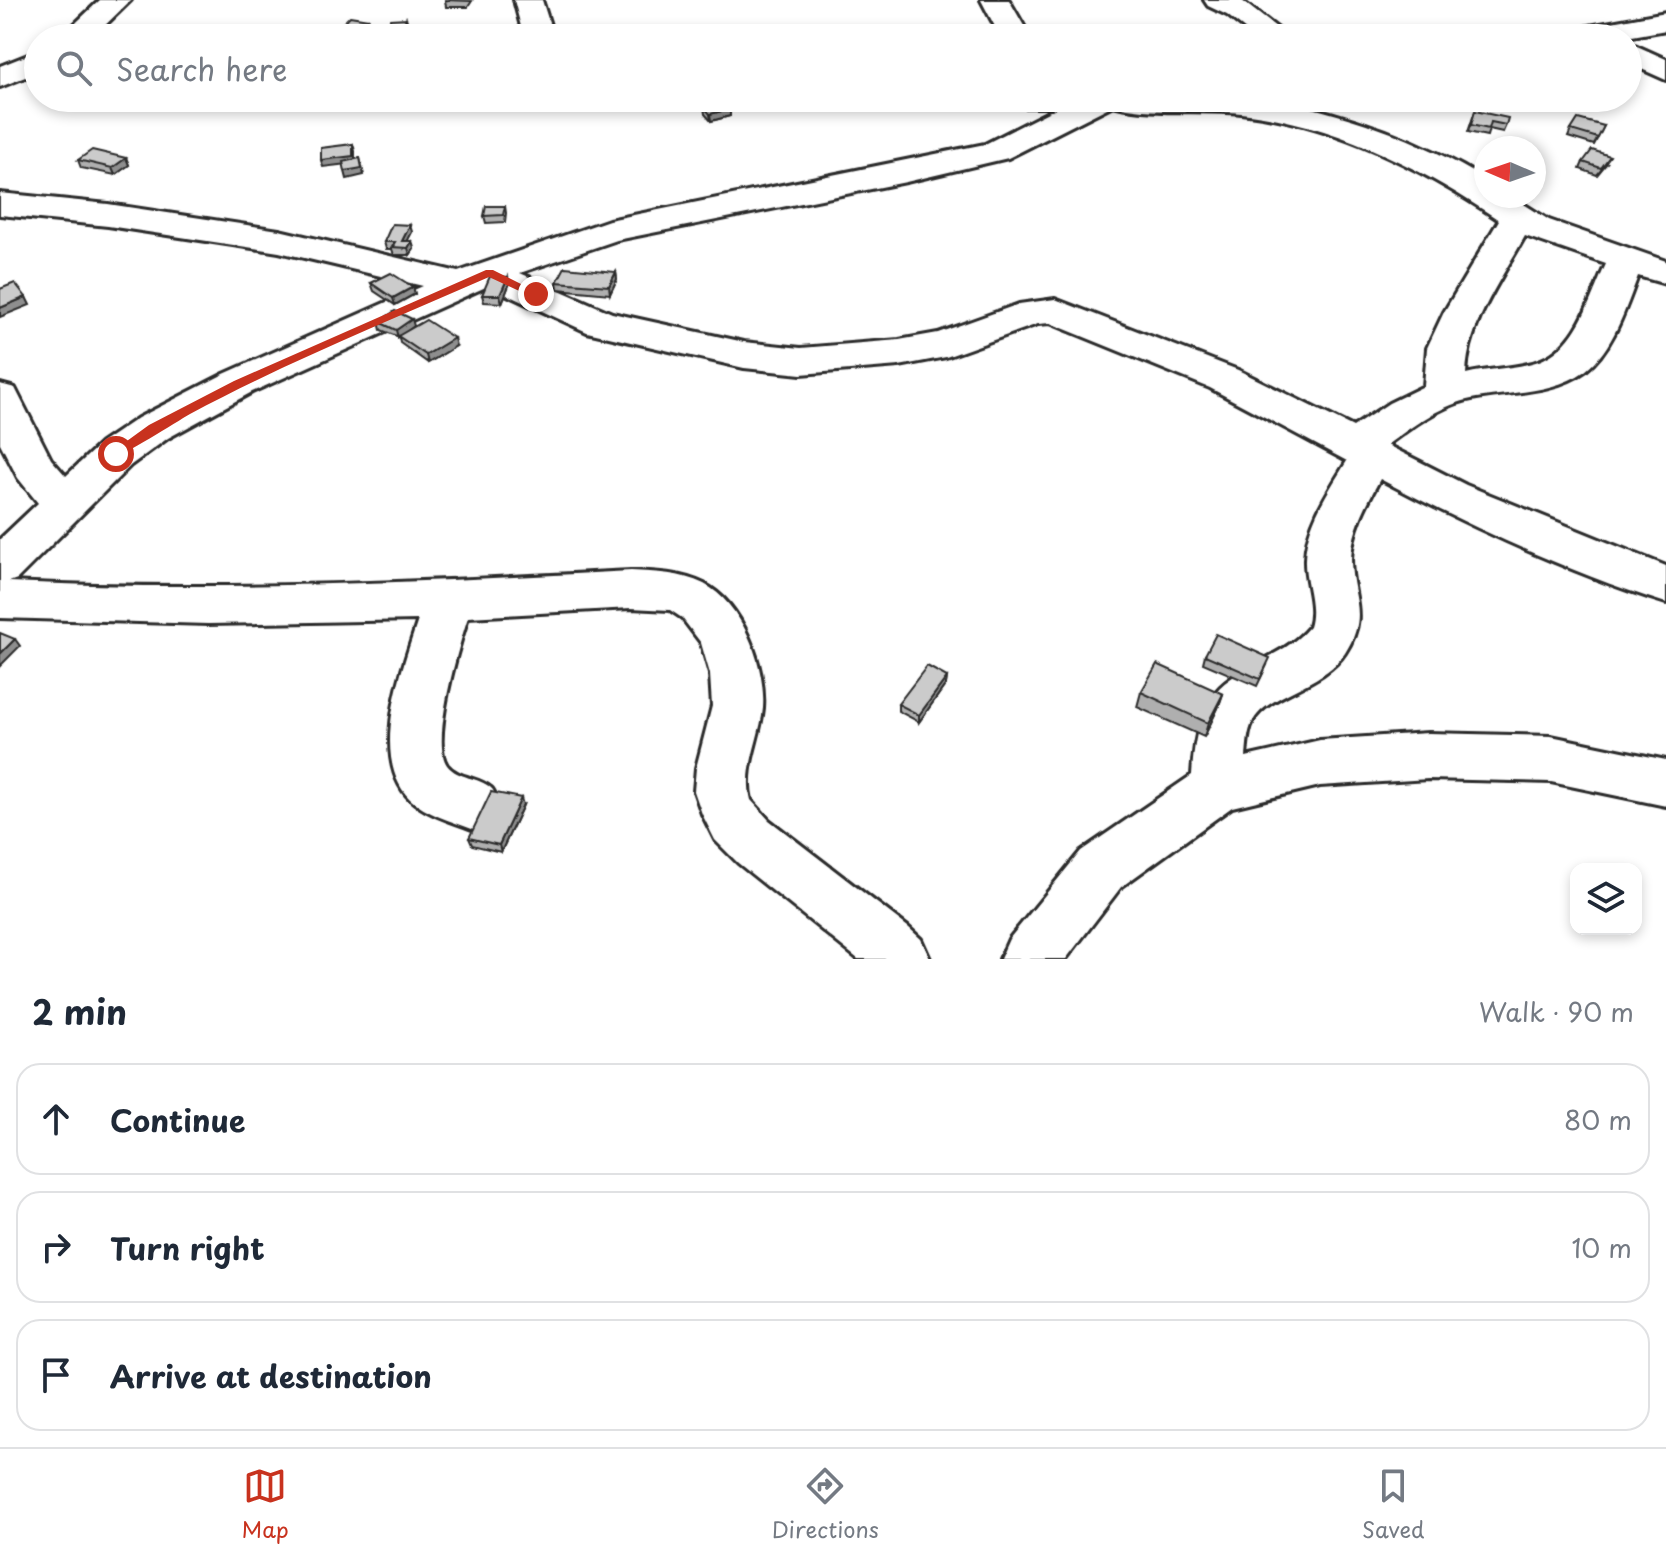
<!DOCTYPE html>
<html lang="en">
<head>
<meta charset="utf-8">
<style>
  body { margin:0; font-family:"Playpen Sans",sans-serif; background:#f6f6f7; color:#1f2937 }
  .controls { position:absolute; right:24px; bottom:24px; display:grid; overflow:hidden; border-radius:16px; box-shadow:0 4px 12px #0003 }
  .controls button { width:72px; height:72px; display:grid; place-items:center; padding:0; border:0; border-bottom:2px solid #e0e1e3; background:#fff; color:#1f2937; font:40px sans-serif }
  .compass { position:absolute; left:1474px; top:136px; width:72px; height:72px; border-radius:50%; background:#fff; box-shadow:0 4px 12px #0003; rotate:272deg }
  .stop { position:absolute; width:24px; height:24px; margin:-18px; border:6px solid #c8321e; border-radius:50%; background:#fff }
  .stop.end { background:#c8321e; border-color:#fff; box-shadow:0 2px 8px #0008 }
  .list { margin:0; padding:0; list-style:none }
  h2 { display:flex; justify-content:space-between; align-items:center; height:104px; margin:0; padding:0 32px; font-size:34px }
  h2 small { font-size:26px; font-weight:400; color:#747a83 }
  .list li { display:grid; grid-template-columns:52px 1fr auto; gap:24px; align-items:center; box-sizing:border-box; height:112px; margin:0 16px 16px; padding:0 16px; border:2px solid #e0e1e3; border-radius:24px }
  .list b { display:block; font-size:30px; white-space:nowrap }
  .list em { font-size:26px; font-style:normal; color:#747a83 }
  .icon { flex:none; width:44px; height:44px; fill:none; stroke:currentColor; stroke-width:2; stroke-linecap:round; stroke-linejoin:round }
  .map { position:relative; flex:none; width:1666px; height:959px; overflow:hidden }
  .search { position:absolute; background:#fff; box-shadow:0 4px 12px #0003; left:24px; right:24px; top:24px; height:88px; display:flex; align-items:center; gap:20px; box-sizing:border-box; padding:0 28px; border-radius:44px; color:#747a83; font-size:30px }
  .sheet { height:488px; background:#fff }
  nav { display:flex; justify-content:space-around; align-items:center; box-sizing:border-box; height:112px; border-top:2px solid #e0e1e3; background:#fff; font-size:22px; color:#747a83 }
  nav a { display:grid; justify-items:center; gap:4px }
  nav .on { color:#c8321e }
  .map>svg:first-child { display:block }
</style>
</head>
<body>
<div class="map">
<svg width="1666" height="959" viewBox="0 0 1666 959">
  <rect width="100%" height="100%" fill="#fff"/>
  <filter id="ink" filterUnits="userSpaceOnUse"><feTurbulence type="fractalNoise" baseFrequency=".0125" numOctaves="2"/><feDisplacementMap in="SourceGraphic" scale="16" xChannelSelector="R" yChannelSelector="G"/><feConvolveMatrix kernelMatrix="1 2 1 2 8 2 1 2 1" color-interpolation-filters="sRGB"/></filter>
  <g filter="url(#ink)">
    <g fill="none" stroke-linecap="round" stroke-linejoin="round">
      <defs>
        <path id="minor" d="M100,0H131L92,38H60Z
          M514,0H542L554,38H524Z
          M981,0H1009L1031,38H1001Z
          M1204,0H1241L1290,38H1256L1227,15L1208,6Z
          M1666,12V30L1621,38H1558L1562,32L1573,29Z
          M1628,42L1666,59V80L1628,63Z
          M38,51V72L0,87V66Z
          M893,98H1267C1344,113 1419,138 1486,180V196H1511L1549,220L1666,261V284L1638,276C1626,307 1613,350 1585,371C1552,395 1505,391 1467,400C1438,407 1411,427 1387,445L1466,485L1666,566V603C1568,572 1471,527 1380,479C1367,503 1352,530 1351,559C1351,598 1370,614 1345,653C1324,686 1267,694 1253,721C1247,732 1247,746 1246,757L1320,740L1428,733L1551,736L1666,760V806L1551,782L1428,779L1320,786L1232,807L1121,887L1066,959H1000L1009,939L1081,851L1192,775C1194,741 1199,700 1230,679C1256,660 1287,653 1309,627C1316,604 1304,582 1305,559C1306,524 1329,490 1347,461L1210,388L1050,323L1038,324L946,357L899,366L801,374L744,368L587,332L488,286L252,392L168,438L131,465L17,579L9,582C217,592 423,582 631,571C656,572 681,573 704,584C743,604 766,667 763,708C760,740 743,768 751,800L769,820L908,927L921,939L930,959H858L738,863L715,840L702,814L694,791L696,768L712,706L710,674L701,643L682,618L670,610L631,608L468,617C459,645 430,742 447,765C458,779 479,777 491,788C495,791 497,801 499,805L491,822L472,829C451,821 426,814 410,799C368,757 403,667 418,620L208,624L0,618V539L38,503L18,478L0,443V384L15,388L51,459L66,476L101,443L138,418L224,374L423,286L279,252L108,226L0,215V193L108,204L279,230L458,272L609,220L985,144L1058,107H909L898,105ZM1113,105C1151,115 1200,109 1241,113C1336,124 1421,168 1499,220L1444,312L1427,348L1424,386L1389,403L1353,427L1238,370L1055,299L1019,304L938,333L899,340L801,348L744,342L612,313L520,273L617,240L906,182L1008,158ZM1525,236L1606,264C1588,303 1576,355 1528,364C1507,369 1486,369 1466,374C1468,323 1501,280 1525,236Z"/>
      </defs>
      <use href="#minor" stroke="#2b2b2b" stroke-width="6"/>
      <use href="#minor" fill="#fff" fill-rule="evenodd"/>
    </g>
    <path fill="#afafaf" stroke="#2b2b2b" stroke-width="2" d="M445,0L472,1L468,7H446Z
      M406,18L408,25L403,38H386L385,32Z
      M343,23L370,25L363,32L345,29Z
      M704,107L730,109V116L711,121L705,114Z
      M1475,111L1506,125L1503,132L1489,129L1487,136L1468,132Z
      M1604,126L1594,145L1568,137L1571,130Z
      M126,158L129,165L115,175L81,168L78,160Z
      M1583,162L1607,163L1597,175L1580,169Z
      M505,206L506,213L505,222L486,223L484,216Z
      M412,232L407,241H412L414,249L410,255H394L392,249H386L384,242Z
      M616,272L617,279L610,294L558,289L557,282Z
      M508,277L509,285L502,303L484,302L482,295Z
      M371,283L413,287L415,294L395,305L374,291Z
      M379,322L414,326L409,329L456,346L428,363L400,343L399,337L381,330Z
      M1205,655L1267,665L1257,686L1203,663Z
      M947,677L946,684L919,722L898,711V704Z
      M1141,692L1223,694L1218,708L1204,737L1137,707Z
      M523,805L501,852L472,845L469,838Z"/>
    <path fill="#8e8e8e" stroke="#2b2b2b" stroke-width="2" d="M406,18L408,25L402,38L401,31Z
      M368,19L370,25L363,32L361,25Z
      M730,109V116L711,121L710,114Z
      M353,144L355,151V163L323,167L321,160Z
      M126,158L129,165L115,175L112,168Z
      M360,158L364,175L347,179L345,171Z
      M410,225L412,232L404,248L402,241Z
      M412,241L414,249L410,255L408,248Z
      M616,272L617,279L610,294L609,286Z
      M508,277L509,285L502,303L500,295Z
      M413,287L415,294L395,305L393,298Z
      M26,297L30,305L0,317V308Z
      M412,319L414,326L398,338L396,330Z
      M454,338L456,346L428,363L426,355Z
      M15,639L20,646L0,666V654Z
      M947,677L946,684L919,722V715Z
      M1223,694L1218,708L1204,737L1208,723Z
      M521,798L523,805L501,852L499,845Z"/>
    <path fill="#cbcbcb" stroke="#2b2b2b" stroke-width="2" d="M350,16L368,19L361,25L343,23Z
      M406,18L401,31L385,32L390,19Z
      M322,30L335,32L329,38H314Z
      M1038,34L1069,36V38H1038Z
      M723,102L730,109L710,114L704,107Z
      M1475,111L1508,118L1506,125L1491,122L1489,129L1471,125Z
      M1578,119L1604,126L1598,138L1571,130Z
      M353,144V156L321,160V148Z
      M92,150L126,158L112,168L78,160Z
      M1592,150L1610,156L1601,168L1583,162Z
      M360,158L362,168L345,171L343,162Z
      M486,206H505L503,215L484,216Z
      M392,224L410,225L402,241H412L408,248L392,247L395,242H384Z
      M565,267L616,272L609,286L557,282Z
      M391,273L413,287L393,298L371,283Z
      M490,276L508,277L500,295H482Z
      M15,283L26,297L0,308V289Z
      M395,311L412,319L396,330L379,322Z
      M426,320L454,338L426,355L398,336Z
      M0,633L15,639L0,654Z
      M1216,634L1270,658L1260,679L1205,655Z
      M1157,664L1223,694L1208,723L1141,692Z
      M927,666L947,677L919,715L898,704Z
      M491,792L521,798L499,845L469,838Z"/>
  </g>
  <path fill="#c8321e" d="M486,270H493L541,294L532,297L489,277C389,321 287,362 190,414C176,422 121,458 111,457L109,454L149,425L234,381Z"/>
</svg>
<div class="controls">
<button><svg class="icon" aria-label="layers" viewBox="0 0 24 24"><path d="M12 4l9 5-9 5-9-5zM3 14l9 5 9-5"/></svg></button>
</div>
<svg class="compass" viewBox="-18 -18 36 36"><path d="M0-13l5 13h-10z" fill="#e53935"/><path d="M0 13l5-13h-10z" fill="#747a83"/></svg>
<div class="stop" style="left:116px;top:454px"></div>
<div class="stop end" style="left:536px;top:294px"></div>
<div class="search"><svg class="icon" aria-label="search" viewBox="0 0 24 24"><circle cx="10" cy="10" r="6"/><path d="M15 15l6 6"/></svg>Search here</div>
</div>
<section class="sheet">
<h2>2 min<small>Walk · 90 m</small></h2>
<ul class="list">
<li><svg class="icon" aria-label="ahead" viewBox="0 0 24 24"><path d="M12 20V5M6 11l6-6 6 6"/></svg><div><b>Continue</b></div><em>80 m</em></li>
<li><svg class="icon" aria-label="right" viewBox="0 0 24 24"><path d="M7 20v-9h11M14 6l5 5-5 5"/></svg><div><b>Turn right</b></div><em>10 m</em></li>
<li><svg class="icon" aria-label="arrive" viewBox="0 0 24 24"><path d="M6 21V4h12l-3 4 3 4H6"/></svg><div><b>Arrive at destination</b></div></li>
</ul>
</section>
<nav>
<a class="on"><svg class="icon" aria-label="map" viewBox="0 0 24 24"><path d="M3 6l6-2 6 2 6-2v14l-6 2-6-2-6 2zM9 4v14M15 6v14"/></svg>Map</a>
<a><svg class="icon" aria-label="directions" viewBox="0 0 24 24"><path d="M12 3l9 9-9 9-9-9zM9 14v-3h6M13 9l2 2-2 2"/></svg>Directions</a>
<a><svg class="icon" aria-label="saved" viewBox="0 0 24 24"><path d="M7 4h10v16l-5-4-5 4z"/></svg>Saved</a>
</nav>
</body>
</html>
